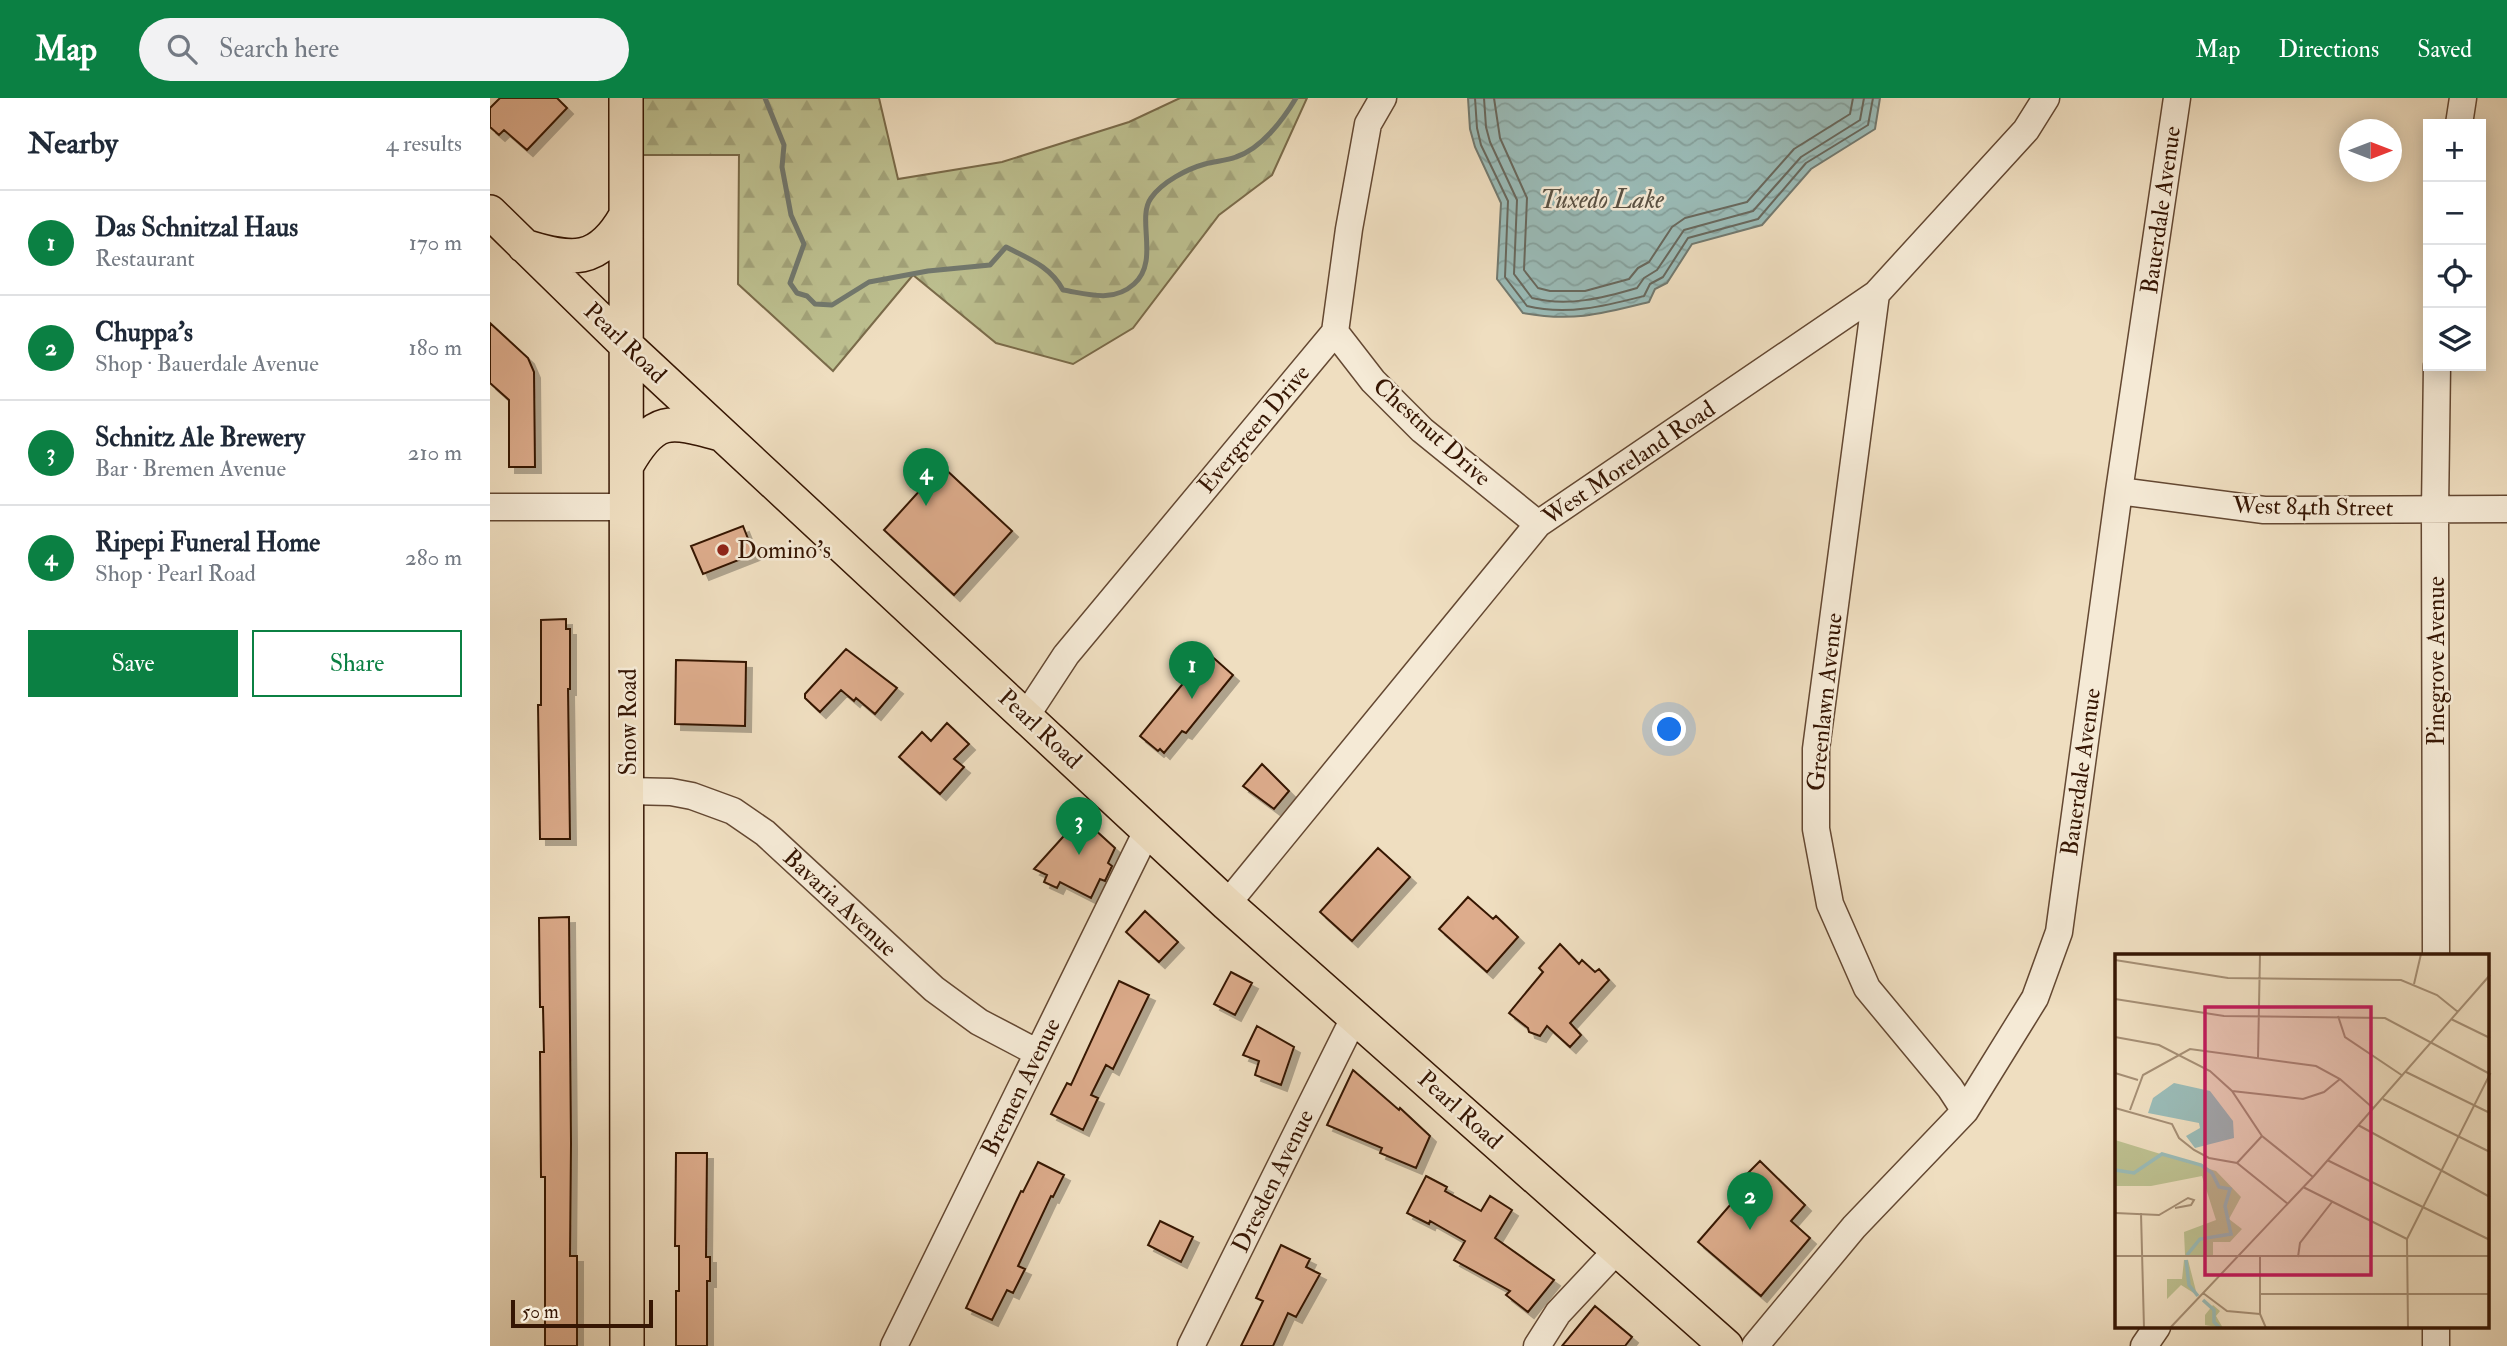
<!DOCTYPE html>
<html lang="en">
<head>
<meta charset="utf-8">
<style>
  body { margin:0; font-family:"IM FELL Double Pica",serif; background:#f2f2f3; color:#1f2937 }
  .controls { position:absolute; right:21px; top:21px; display:grid; overflow:hidden; border-radius:0px; box-shadow:0 4px 18px #0003 }
  .controls button { width:63px; height:63px; display:grid; place-items:center; padding:0; border:0; border-bottom:2px solid #e0e1e3; background:#fff; color:#1f2937; font:35px sans-serif }
  .compass { position:absolute; left:1849px; top:21px; width:63px; height:63px; border-radius:50%; background:#fff; box-shadow:0 4px 18px #0003; rotate:90deg }
  .scale { position:absolute; left:21px; bottom:18px; width:142px; box-sizing:border-box; padding-left:7px; border:4px solid #361603; border-top:0; font-size:19px; line-height:24px; white-space:nowrap; color:#361603; -webkit-text-stroke:5px #f5ead6; paint-order:stroke }
  .you { position:absolute; left:1180px; top:632px; width:24px; height:24px; margin:-18px; border:5px solid #fff; border-radius:50%; background:#1a73e8; box-shadow:0 0 0 10px #1a73e833 }
  .badge { display:grid; place-items:center; width:46px; height:46px; border-radius:50%; background:#0b8043; color:#fff; font-size:23px; font-weight:700 }
  .pin { position:absolute; translate:-50% -58px; filter:drop-shadow(0 2px 4px #0008) }
  .pin::after { content:''; position:absolute; top:37px; width:24px; height:21px; background:inherit; clip-path:polygon(0 0,100% 0,50% 100%) }
  .list { margin:0; padding:0; list-style:none }
  h2 { display:flex; justify-content:space-between; align-items:center; height:91px; margin:0; padding:0 28px; font-size:30px }
  h2 small { font-size:23px; font-weight:400; color:#747a83 }
  .list li { display:grid; grid-template-columns:46px 1fr auto; gap:21px; align-items:center; box-sizing:border-box; height:105px; padding:0 28px; border-top:2px solid #e0e1e3 }
  .list b { display:block; font-size:26px; white-space:nowrap }
  .list p { margin:0; font-size:23px; white-space:nowrap; color:#747a83 }
  .list em { font-size:23px; font-style:normal; color:#747a83 }
  .actions { display:flex; gap:14px; padding:21px 28px }
  .actions a { flex:1; padding:16px 0; border:2px solid #0b8043; border-radius:0px; text-align:center; font-size:24px; color:#0b8043 }
  .actions .main { background:#0b8043; color:#fff }
  .icon { flex:none; width:38px; height:38px; fill:none; stroke:currentColor; stroke-width:2; stroke-linecap:round; stroke-linejoin:round }
  .map { position:relative; flex:none; width:2017px; height:1248px; overflow:hidden }
  header { display:flex; align-items:center; gap:42px; box-sizing:border-box; height:98px; padding:0 35px; background:#0b8043; color:#fff }
  header strong { font-size:33px }
  nav { display:flex; gap:38px; margin-inline-start:auto; font-size:24px }
  .search { width:490px; height:63px; background:#f2f2f3; display:flex; align-items:center; gap:18px; box-sizing:border-box; padding:0 24px; border-radius:38px; color:#747a83; font-size:26px }
  main { display:flex }
  aside { flex:1; background:#fff }
  .map>svg:first-child { display:block }
</style>
</head>
<body>
<header>
<strong>Map</strong>
<div class="search"><svg class="icon" aria-label="search" viewBox="0 0 24 24"><circle cx="10" cy="10" r="6"/><path d="M15 15l6 6"/></svg>Search here</div>
<nav><a>Map</a><a>Directions</a><a>Saved</a></nav>
</header>
<main>
<aside>
<h2>Nearby<small>4 results</small></h2>
<ul class="list">
<li><span class="badge">1</span><div><b>Das Schnitzal Haus</b><p>Restaurant</p></div><em>170 m</em></li>
<li><span class="badge">2</span><div><b>Chuppa's</b><p>Shop · Bauerdale Avenue</p></div><em>180 m</em></li>
<li><span class="badge">3</span><div><b>Schnitz Ale Brewery</b><p>Bar · Bremen Avenue</p></div><em>210 m</em></li>
<li><span class="badge">4</span><div><b>Ripepi Funeral Home</b><p>Shop · Pearl Road</p></div><em>280 m</em></li>
</ul>
<div class="actions"><a class="main">Save</a><a>Share</a></div>
</aside>
<div class="map">
<svg width="2017" height="1248" viewBox="0 0 2017 1248">
  <defs>
    <pattern id="forest-firs" width="22" height="20" patternUnits="userSpaceOnUse" patternTransform="scale(1.75)"><rect width="22" height="20" fill="#bdc090"/><path d="M5 1l3.5 6h-7zM16 11l3.5 6h-7z" fill="#a3a47b"/></pattern>
    <pattern id="water-waves" width="16" height="10" patternUnits="userSpaceOnUse" patternTransform="scale(1.75)"><rect width="16" height="10" fill="#9abbb7"/><path d="M0 5q4-4 8 0t8 0" fill="none" stroke="#85a09c"/></pattern>
    <filter id="shadow"><feDropShadow dx="6" dy="6" stdDeviation="0" flood-color="#0004"/></filter>
  </defs>
  <rect width="100%" height="100%" fill="#efdec0"/>
  <filter id="stains"><feTurbulence type="fractalNoise" baseFrequency=".00286" numOctaves="4"/><feColorMatrix values="0 0 0 0 .2 0 0 0 0 .09 0 0 0 0 .02 0 0 0 .5 -.17"/></filter>
  <radialGradient id="worn" r=".72"><stop offset=".6" stop-color="#630" stop-opacity="0"/><stop offset="1" stop-color="#630" stop-opacity=".3"/></radialGradient>
  <path fill="url(#forest-firs)" stroke="#7a6b4a" stroke-width="2" d="M148,0H389L408,81L512,64L639,24L690,0H817L782,77L729,117L643,230L583,266L506,245L423,177L343,273L248,186L249,57H148Z"/>
  <path fill="url(#water-waves)" stroke="#72796f" stroke-width="2" d="M978,0H1390L1385,31L1321,71L1272,127L1202,146L1177,185L1165,191L1159,204C1111,216 1083,224 1033,215L1007,181L1011,105L985,49L980,31Z"/>
  <g fill="none" stroke-linecap="round" stroke-linejoin="round">
    <path stroke="#68685d" stroke-width="2" d="M985,0L987,30L991,47L1018,103L1015,179L1037,208C1077,218 1115,208 1154,198L1160,186L1173,179L1198,140L1268,121L1316,65L1378,27L1383,0
      M994,0L996,29L1000,44L1027,102L1024,176L1042,200C1078,209 1113,200 1147,190L1154,180L1167,172L1194,132L1263,113L1311,59L1370,22L1374,0
      M1004,0L1010,40L1037,100L1034,172L1048,190L1060,193H1095L1139,181L1148,170L1159,164L1182,129L1195,120L1257,104L1304,51L1360,16L1363,0"/>
    <path stroke="#72796f" stroke-width="5" d="M275,0L294,47L292,69L301,117L314,146L300,185L307,195L317,198L325,206L342,207L379,184L438,173L500,167L516,149C539,161 560,168 573,192C598,196 623,205 644,186C670,163 646,121 661,100C672,84 697,71 715,66C725,63 736,63 746,59C771,51 793,22 806,0"/>
  </g>
  <path fill="#ddac8c" stroke="#361603" stroke-width="2" filter="url(#shadow)" d="M10,0H67L77,10L37,52L14,32L9,37L0,29V10Z
    M0,225L38,260L44,274L45,369H19V302L0,285Z
    M452,368L522,433L464,497L394,432Z
    M253,428L264,456L213,476L201,448Z
    M76,521V531H80V591H78L80,741H50L48,607H51V522Z
    M356,551L407,590L385,616L366,600L364,603L351,592L330,614L315,600V596Z
    M718,555L743,577L696,635L692,633L674,655L670,651L668,653L650,638Z
    M186,562L256,564L255,628L185,626Z
    M457,625L479,646L464,661L474,669L450,696L409,659L432,634L441,643Z
    M772,666L799,693L784,711L753,688Z
    M591,719L625,750L618,765L622,768L615,783L610,781L601,800L570,784L567,790L554,784L557,777L544,771Z
    M888,750L920,779L862,843L830,814Z
    M978,799L1003,821L1006,818L1028,839L997,874L949,831Z
    M655,813L688,844L669,864L636,834Z
    M79,819L81,1045L80,1158H87V1248H55V1079H51L50,954H54L53,909H50L49,820Z
    M1070,846L1089,866L1092,862L1105,874L1109,871L1119,882L1080,925L1091,937L1080,949L1057,928L1050,938L1039,934L1038,930L1019,915L1053,874L1049,870Z
    M741,874L762,885L745,917L724,906Z
    M629,883L659,897L623,971L616,967L601,997L608,1000L593,1032L561,1016L577,985L581,987Z
    M767,928L804,949L791,987L765,977L769,963L753,957Z
    M863,972L909,1012L910,1010L940,1038L926,1070L890,1055L892,1050L837,1027Z
    M186,1055H217L216,1159H220V1183H217V1248H186V1193H189V1148H185Z
    M1270,1063L1315,1107L1301,1123L1320,1140L1271,1198L1208,1144L1248,1098L1240,1093Z
    M548,1064L574,1077L563,1099L561,1098L528,1168L535,1171L523,1195L517,1192L502,1222L476,1210L531,1093L533,1094Z
    M936,1078L957,1089L955,1093L991,1113L1000,1098L1022,1112L1005,1140L1064,1182L1038,1214L1016,1197L1020,1193L964,1162L975,1143L940,1123L939,1126L917,1115Z
    M670,1123L703,1139L691,1164L658,1147Z
    M791,1147L820,1161L816,1169L830,1176L806,1219L798,1215L783,1248H751L773,1203L766,1200Z
    M1105,1208L1142,1239L1135,1248H1072Z"/>
  <g fill="none" stroke-linecap="round" stroke-linejoin="round">
    <defs>
      <path id="minor" d="M1969,26L1973,0
        M1386,196L1326,651V731L1340,806L1377,890L1460,990L1475,1013
        M845,234L883,283L932,332L1048,426
        M1629,393L1774,412L2017,411
        M0,409H138
        M536,618L576,557L845,234L859,131L878,26L893,0
        M138,693L181,694L202,698L243,713L275,735L444,891L489,924L548,955
        M737,806L1048,426L1386,196L1536,32L1556,0
        M1946,858L1945,411L1947,268
        M1946,1229V1248
        M404,1248L658,731
        M701,1248L865,918
        M1047,1248L1068,1215L1127,1152
        M1265,1248L1364,1129L1475,1013L1545,900L1569,834L1629,393L1687,0
        M1654,1248L1667,1229"/>
      <path id="major" d="M136,0L137,1248
        M0,114L136,247L737,806L1236,1248
        M34,148C82,163 108,166 135,119
        M137,367C165,318 179,322 230,336"/>
    </defs>
    <use href="#minor" stroke="#644832" stroke-width="29"/>
    <use href="#major" stroke="#361603" stroke-width="36"/>
    <use href="#minor" stroke="#f5ead6" stroke-width="26"/>
    <use href="#major" stroke="#efdec0" stroke-width="33"/>
  </g>
  <circle fill="#8f2418" stroke="#f5ead6" stroke-width="2.5" cx="233" cy="452" r="7"/>
  <g text-anchor="middle" dominant-baseline="central" stroke-width="5" stroke-linejoin="round" paint-order="stroke">
    <g font-size="24" fill="#361603" stroke="#f5ead6">
      <text transform="translate(1671 112) rotate(-82)">Bauerdale Avenue</text>
      <text transform="translate(135 245) rotate(44)">Pearl Road</text>
      <text transform="translate(764 331) rotate(-50)">Evergreen Drive</text>
      <text transform="translate(942 334) rotate(42)">Chestnut Drive</text>
      <text transform="translate(1139 365) rotate(-34)">West Moreland Road</text>
      <text transform="translate(1823 409) rotate(1)">West 84th Street</text>
      <text transform="translate(1946 563) rotate(-90)">Pinegrove Avenue</text>
      <text transform="translate(1335 604) rotate(-84)">Greenlawn Avenue</text>
      <text transform="translate(138 624) rotate(-90)">Snow Road</text>
      <text transform="translate(550 631) rotate(43)">Pearl Road</text>
      <text transform="translate(1591 674) rotate(-82)">Bauerdale Avenue</text>
      <text transform="translate(350 805) rotate(43)">Bavaria Avenue</text>
      <text transform="translate(531 989) rotate(-64)">Bremen Avenue</text>
      <text transform="translate(970 1012) rotate(42)">Pearl Road</text>
      <text transform="translate(783 1083) rotate(-64)">Dresden Avenue</text>
    </g>
    <g font-size="24" fill="#361603" stroke="#f5ead6" text-anchor="start">
      <text x="247" y="452">Domino's</text>
    </g>
    <g font-size="26" font-style="italic" fill="#595042" stroke="#f5ead6">
      <text x="1112" y="102">Tuxedo Lake</text>
    </g>
  </g>
  <g transform="translate(1625 856)">
    <rect width="374" height="374" fill="#efdec0"/>
    <path d="M0,186L101,217L126,243L114,265L127,275L115,288H98V301H70L69,278L101,266L87,222L36,232H0ZM69,306H73L82,341L66,331L52,345V325H67ZM98,351L105,357L101,362L108,374L90,371V361Z" fill="#bdc090"/>
    <path d="M59,129L95,137L118,167L119,184L80,194L71,182L85,174L84,169L33,159L38,144Z" fill="#9abbb7"/>
    <path fill="none" stroke="#9abbb7" stroke-width="3.5" d="M0,216L19,219L47,200L86,211L97,219L104,233L115,235L110,252L116,280L85,285L72,301M71,306L74,331L83,342M88,346L99,356V368L105,374"/>
    <path fill="none" stroke="#a58e74" stroke-width="2" d="M0,6L113,24L286,26L322,41L343,58M299,30L306,0M0,45L109,62L270,64L375,120L292,285L293,374M223,62L230,83L288,122M336,65L375,84M0,83L44,91L95,117L117,137L147,182L198,223M143,104L145,0M291,118L375,159M0,119L23,126M117,137L188,145L209,138L225,125M268,145L375,198M0,154L57,170L64,184L79,196L94,204L122,209L173,250M15,156L28,121L75,95L201,112L225,125L258,154M243,171L375,243M212,206L375,286M122,209L147,182M188,233L292,285M0,259L44,261L73,244L79,246L76,251L60,254M26,259L29,374M0,302H375M145,303V360L151,374M183,303L185,289L217,248M88,339L112,357L145,360M145,340H375M55,374L198,223L375,21"/>
    <path fill="#c2185b" fill-opacity="0.15" stroke="#c2185b" stroke-width="3.5" d="M90,53H256V321H90Z"/>
    <rect width="374" height="374" fill="none" stroke="#361603" stroke-width="3.5"/>
  </g>
  <rect width="100%" height="100%" filter="url(#stains)"/>
  <rect width="100%" height="100%" fill="url(#worn)"/>
</svg>
<div class="controls">
<button>+</button>
<button>−</button>
<button><svg class="icon" aria-label="locate" viewBox="0 0 24 24"><circle cx="12" cy="12" r="6"/><path d="M12 2v4M12 18v4M2 12h4M18 12h4"/></svg></button>
<button><svg class="icon" aria-label="layers" viewBox="0 0 24 24"><path d="M12 4l9 5-9 5-9-5zM3 14l9 5 9-5"/></svg></button>
</div>
<svg class="compass" viewBox="-18 -18 36 36"><path d="M0-13l5 13h-10z" fill="#e53935"/><path d="M0 13l5-13h-10z" fill="#747a83"/></svg>
<div class="scale">50 m</div>
<div class="you"></div>
<div class="pin badge" style="left:702px;top:601px">1</div>
<div class="pin badge" style="left:1260px;top:1132px">2</div>
<div class="pin badge" style="left:589px;top:757px">3</div>
<div class="pin badge" style="left:436px;top:408px">4</div>
</div>
</main>
</body>
</html>
